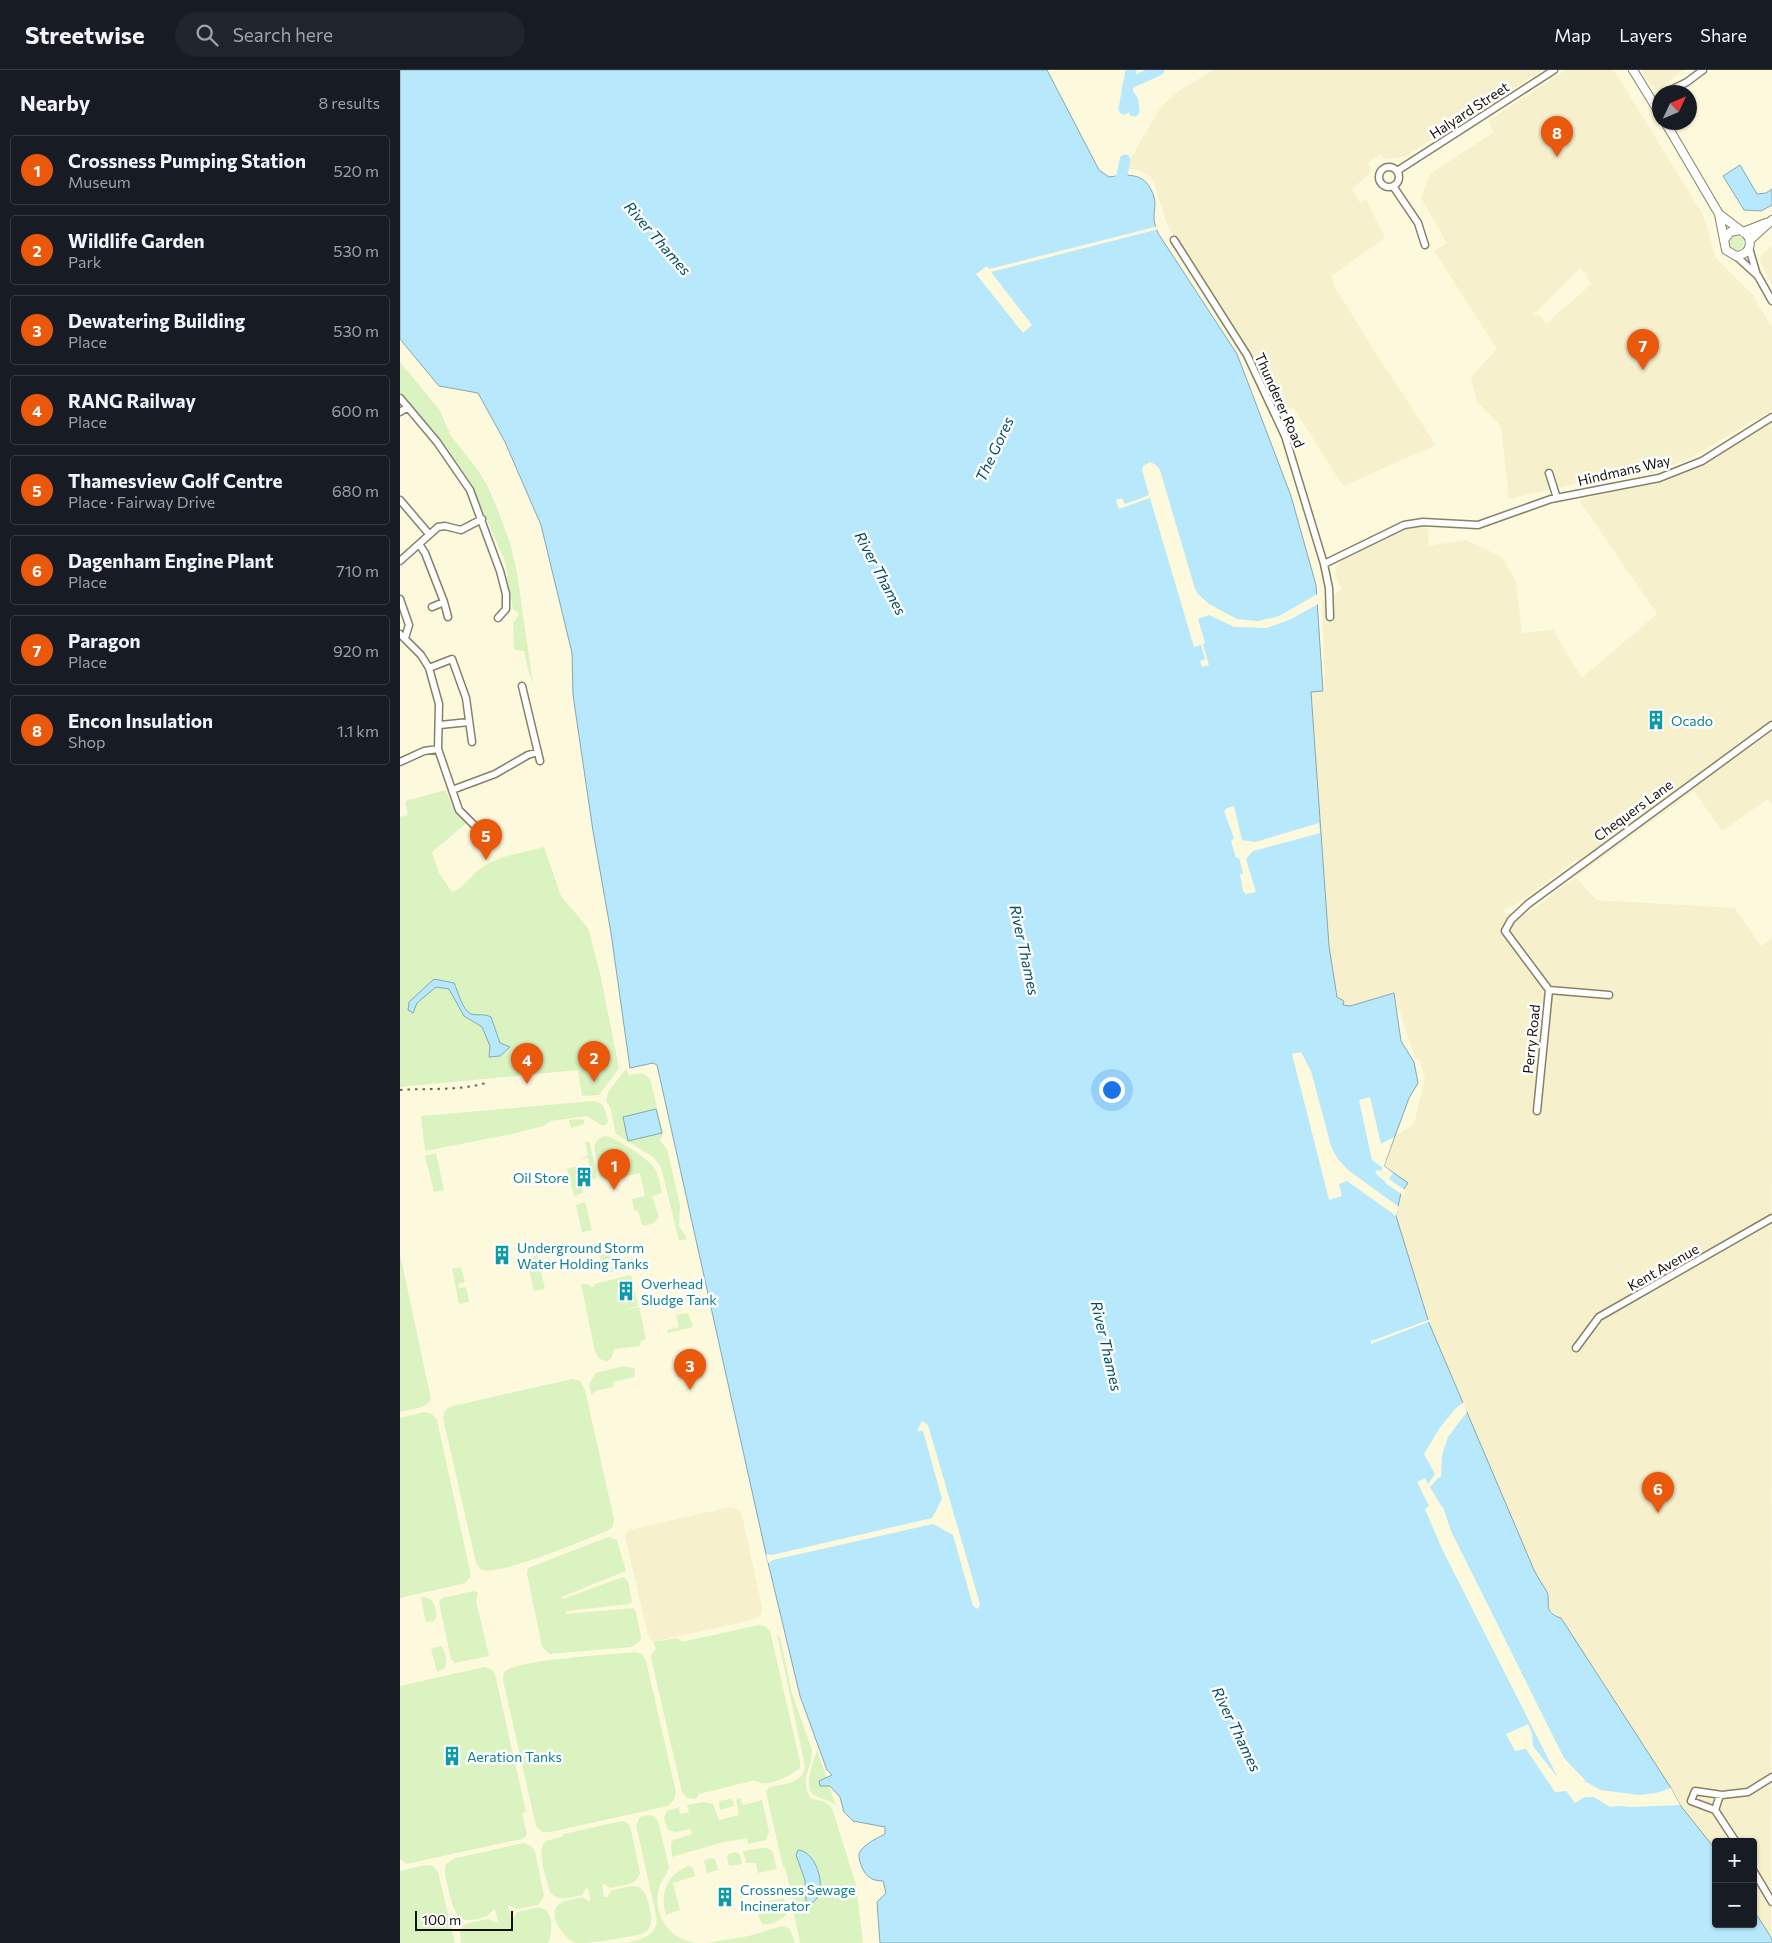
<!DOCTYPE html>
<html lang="en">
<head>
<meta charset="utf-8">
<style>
  body { margin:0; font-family:Commissioner,sans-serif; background:#20242c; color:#f1f3f6 }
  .controls { position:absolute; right:15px; bottom:15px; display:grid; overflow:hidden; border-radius:5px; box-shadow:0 1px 4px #0004 }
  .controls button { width:45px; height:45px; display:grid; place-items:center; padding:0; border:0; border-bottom:1px solid #363941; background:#171b24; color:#f1f3f6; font:25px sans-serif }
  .compass { position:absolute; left:1252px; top:15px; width:45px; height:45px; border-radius:50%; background:#171b24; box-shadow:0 1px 4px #0004; rotate:46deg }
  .scale { position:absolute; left:15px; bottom:12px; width:98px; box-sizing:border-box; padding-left:5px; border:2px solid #131108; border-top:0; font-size:14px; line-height:18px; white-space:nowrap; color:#131108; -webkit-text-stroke:4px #fff; paint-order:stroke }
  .you { position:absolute; left:711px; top:1019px; width:18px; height:18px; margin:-12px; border:4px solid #fff; border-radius:50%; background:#1a73e8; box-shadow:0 0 0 8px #1a73e833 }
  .badge { display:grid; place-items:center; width:32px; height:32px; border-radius:50%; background:#ea580c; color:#fff; font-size:16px; font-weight:700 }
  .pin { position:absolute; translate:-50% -41px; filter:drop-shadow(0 1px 2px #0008) }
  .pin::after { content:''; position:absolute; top:26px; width:18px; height:15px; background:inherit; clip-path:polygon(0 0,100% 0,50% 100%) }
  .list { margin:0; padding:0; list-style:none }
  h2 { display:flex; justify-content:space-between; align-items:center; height:65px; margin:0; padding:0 20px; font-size:21px }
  h2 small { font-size:16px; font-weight:400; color:#9ea1a6 }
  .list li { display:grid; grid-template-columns:32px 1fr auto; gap:15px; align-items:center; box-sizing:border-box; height:70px; margin:0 10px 10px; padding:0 10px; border:1px solid #363941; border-radius:5px }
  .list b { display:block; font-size:19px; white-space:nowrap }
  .list p { margin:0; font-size:16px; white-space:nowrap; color:#9ea1a6 }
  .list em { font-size:16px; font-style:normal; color:#9ea1a6 }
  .icon { flex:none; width:28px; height:28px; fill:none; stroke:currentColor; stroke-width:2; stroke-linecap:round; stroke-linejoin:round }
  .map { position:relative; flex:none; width:1372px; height:1873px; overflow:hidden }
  header { display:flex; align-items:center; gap:30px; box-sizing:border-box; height:70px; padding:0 25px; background:#171b24; border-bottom:1px solid #363941 }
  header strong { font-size:24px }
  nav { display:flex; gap:28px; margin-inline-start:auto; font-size:18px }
  .search { width:350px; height:45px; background:#20242c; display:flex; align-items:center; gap:12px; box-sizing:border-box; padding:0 18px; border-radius:28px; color:#9ea1a6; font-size:19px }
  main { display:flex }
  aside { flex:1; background:#171b24 }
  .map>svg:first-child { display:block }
</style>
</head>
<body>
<header>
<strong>Streetwise</strong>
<div class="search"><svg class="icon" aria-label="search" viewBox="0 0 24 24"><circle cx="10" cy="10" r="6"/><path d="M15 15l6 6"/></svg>Search here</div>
<nav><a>Map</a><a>Layers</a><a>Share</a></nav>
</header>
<main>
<aside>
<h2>Nearby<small>8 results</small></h2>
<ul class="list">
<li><span class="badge">1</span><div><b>Crossness Pumping Station</b><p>Museum</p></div><em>520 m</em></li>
<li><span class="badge">2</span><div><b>Wildlife Garden</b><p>Park</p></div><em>530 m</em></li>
<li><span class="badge">3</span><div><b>Dewatering Building</b><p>Place</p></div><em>530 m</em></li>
<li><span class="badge">4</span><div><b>RANG Railway</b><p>Place</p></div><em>600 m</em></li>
<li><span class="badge">5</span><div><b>Thamesview Golf Centre</b><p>Place · Fairway Drive</p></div><em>680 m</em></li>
<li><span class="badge">6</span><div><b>Dagenham Engine Plant</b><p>Place</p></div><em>710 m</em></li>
<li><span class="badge">7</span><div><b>Paragon</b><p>Place</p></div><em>920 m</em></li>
<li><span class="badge">8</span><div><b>Encon Insulation</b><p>Shop</p></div><em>1.1 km</em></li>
</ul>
</aside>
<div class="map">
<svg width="1372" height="1873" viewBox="0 0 1372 1873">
  <rect width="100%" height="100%" fill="#fdf9dd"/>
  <path fill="#f6f0cc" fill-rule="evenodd" d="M814,0H1143L1004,87L985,89L981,84L968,93L970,97L969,104L952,119L960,133L966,129L985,168L931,206L936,219L975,282L1036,375L943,416L893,337L881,345L876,334L866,338L847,285L776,172L765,149L754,112L750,106L739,100L728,99L729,91L761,37L779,21Z
    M1166,0H1214L1303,145L1316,188L1352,224L1372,257V340L1286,390L1250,404L1246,398L1109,429L1101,356L1077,332L1071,307L1097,279L1034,181L1047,173L1021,128L1030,104L1094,62L1088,51ZM1181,197L1191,214L1146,254L1140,246L1133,245Z
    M1241,0H1283L1258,20L1248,12Z
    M1372,177V215L1359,189L1363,183Z
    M1372,350V734L1368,729L1322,761L1294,721L1176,807L1196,830L1335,838L1361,876L1372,868L1371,1869L1353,1839V1772H1316V1780L1280,1735L1271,1718L1161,1548L1150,1540L1147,1533L1148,1525L1134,1500L1029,1253L996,1146L1001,1123L1008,1113L983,1097L994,1067L1014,1054L1025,1008L1019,989H1015L994,923L950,936L943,935L937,928L929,876L911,622H925L922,531L942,520L935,504L936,498L940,492L1004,458L1027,454L1029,476L1066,470L1102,487L1116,511L1122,563L1153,560L1182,608L1257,544L1179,430L1273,407ZM1178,788L1176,807L1126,844L1106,843L1102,840L1117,834Z
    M330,1437L338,1439L342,1445L362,1537L361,1544L356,1549L253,1572L248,1565L225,1466L229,1460Z"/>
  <path fill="#daf3c1" d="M1330 173a7 7 0 1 1 14 0a7 7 0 1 1-14 0Z
    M0,292L39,339L51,366L77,399L87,415L98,440L111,476L117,503L133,614L129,603L124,581L114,580L113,551H115L119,544L113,539L107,508L108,505L104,489L69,410L33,360L15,342L0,322Z
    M46,720C51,734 55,744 68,752L32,782L39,803L52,822C64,818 70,806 80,799C98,785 123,783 144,777L161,826L188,858L200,903L219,998L199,1025L182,1026L178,1000L0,1017V747L8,745L5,731Z
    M226,999L229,1005C239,1004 246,1001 251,1012L263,1063L260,1071L267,1079L280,1135L279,1156L287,1169L279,1171L261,1097L253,1087L216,1064L210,1037L206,1031L208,1022Z
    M193,1031C205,1032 205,1041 208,1051L205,1055H201L187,1046L151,1051L143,1056L116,1063L25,1081L21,1046Z
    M182,1049L184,1051V1054L171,1058L169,1050Z
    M205,1066C217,1068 249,1089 255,1099C259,1106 260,1115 262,1123L252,1126L259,1147C255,1153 249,1156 242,1155L238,1141L234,1140L232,1129L245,1126L240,1103L226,1106L223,1095L208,1098L209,1105L200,1107L194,1076L197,1070Z
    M185,1071L190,1073L197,1108L188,1110L185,1099L190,1098L188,1088L181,1089L188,1085Z
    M36,1083L44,1120L34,1122L25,1086Z
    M177,1096L183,1123L174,1126L167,1099Z
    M185,1132L192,1160L182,1162L176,1135Z
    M210,1181L212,1189L208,1190L209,1198L219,1196V1200L204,1204L199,1184Z
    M0,1184L31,1329C26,1339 10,1339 0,1342Z
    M137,1184L145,1219L134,1221L126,1187Z
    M61,1197L65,1212L58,1214L59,1218L66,1217L69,1232L59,1234L52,1199Z
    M231,1205L238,1236L221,1241L239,1237L246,1269L241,1271L240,1276L214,1279L212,1287L207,1291L200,1289L195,1282L181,1214H188L191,1217L194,1216V1214Z
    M288,1243L293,1257L268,1263L267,1260L279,1257L276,1245Z
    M224,1296L234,1298L235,1303L234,1307L213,1312L214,1317L198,1320L191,1324L189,1314L196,1303Z
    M172,1309L180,1311L185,1320L214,1449L213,1457L207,1461C184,1470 100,1506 81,1500L76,1493L43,1348C44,1341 46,1338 53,1336Z
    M24,1342L32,1344L37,1350L71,1506L65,1513L0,1528V1348Z
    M208,1467L217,1470L226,1501L161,1527L163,1529L223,1507L228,1511L232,1532L229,1534L166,1541V1544L233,1538L236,1542L241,1567L240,1571L232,1577L149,1584L142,1576L127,1504L128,1498Z
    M74,1521L78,1523L76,1531L89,1586L55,1593L51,1589L39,1532L42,1528Z
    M22,1527C34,1527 35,1537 37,1546L34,1551L26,1552L21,1529Z
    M359,1555L365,1556L370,1561L400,1692V1698C392,1705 373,1715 362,1713C358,1713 356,1710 351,1711L299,1724L296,1729L287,1728L282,1722L251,1588L252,1583L256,1579L253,1572L278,1568L282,1572Z
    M377,1564L380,1567L392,1623L412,1680C413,1699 398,1708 411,1728L425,1732L432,1738L456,1815L463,1873H398L400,1872L389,1823L391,1822L385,1797H383L366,1722L369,1717C384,1714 403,1714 405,1696Z
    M41,1576C46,1581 48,1592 44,1599L37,1602L31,1579Z
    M235,1582L242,1584L246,1591L276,1722L274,1730L268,1736L150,1762H142L136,1756L103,1610L104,1602C119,1589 211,1585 235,1582Z
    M84,1597L91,1599L95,1604L126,1742L122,1743L127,1765L122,1769L6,1794L0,1789V1616Z
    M417,1680L436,1736C429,1729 422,1730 414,1725C402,1718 414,1690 417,1680Z
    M340,1728L343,1735L362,1730L369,1762L366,1770L348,1774L347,1768L320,1773L272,1787L271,1775L273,1770L292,1764L291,1759L275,1762L268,1760L264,1748L267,1741L280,1737L279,1740L280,1744L289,1742L287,1735L302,1732L313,1734L319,1750L339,1745L336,1730Z
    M330,1729L333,1731L334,1736L320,1740L319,1731Z
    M248,1745L254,1746L258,1751L269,1797C268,1804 261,1810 259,1818C252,1846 270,1870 297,1873H227C243,1869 260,1865 256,1845L236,1755L240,1747Z
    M221,1751L226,1752L230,1756L240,1803C236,1816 222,1815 210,1818L204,1814L202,1815L204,1827H207L211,1821C218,1819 231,1814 238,1817C247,1819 254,1848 250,1856C249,1860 246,1862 242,1864C222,1868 197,1873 177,1873C165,1870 148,1848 157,1836C162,1830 175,1829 183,1827L188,1831H191L188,1818L185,1819L182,1825C170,1827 158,1833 150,1822C147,1811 135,1778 146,1771C151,1769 157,1768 162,1767L164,1764Z
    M123,1773L131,1776L135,1781L144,1826L138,1835L116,1839L111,1836H108L111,1849L114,1848L117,1842C124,1841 134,1837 141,1838C155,1841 152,1864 148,1873H61L60,1861L63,1856L68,1853L89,1849L94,1852H98L95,1839C91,1841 90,1845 86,1846C59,1857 55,1846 49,1822C47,1813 43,1803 46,1794L53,1789Z
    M363,1778H367L372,1781L377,1799L358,1803L356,1793H346L343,1781Z
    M336,1782L340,1785L342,1794L329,1796L327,1788L328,1784Z
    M310,1788L315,1789L318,1800L307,1803L304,1791Z
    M26,1795L33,1796L38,1802L55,1873H0V1801Z
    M288,1796L293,1798L295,1806L273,1813L280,1840L266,1845C259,1825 267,1804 288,1796Z
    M384,1828L386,1838V1845C380,1851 369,1856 362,1854L358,1845L362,1844L360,1833Z
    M382,1856L390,1859L395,1873H307L349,1866Z"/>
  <path fill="#b7e8fb" stroke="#86a8b2" d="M0,0H647L699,100L709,107C730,104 746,102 754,127C756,134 754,141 754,147C754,153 756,158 758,163L837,284L891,426L916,515L923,621L911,622L929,876L937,927L944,931L943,935L950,936L994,923L1001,971L1014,992L1018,1013L1009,1028L984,1096L1008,1113L1001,1123L996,1146L1029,1253L1134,1500C1138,1508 1143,1515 1147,1522C1151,1532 1142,1542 1161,1548L1271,1718L1280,1735L1316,1780V1854H1353V1839L1372,1869V1873H480L477,1832L486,1823L483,1811C469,1811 464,1804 460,1792C459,1787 458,1784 461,1780C467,1773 477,1768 485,1764V1757L453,1751L444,1742L440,1727L430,1716H420L419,1711L432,1705L427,1700L400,1626L366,1484L257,995L253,993L230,998L211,863L193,761L173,625L172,583L141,455L105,372L78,323L39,316L0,269Z
    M1340,95L1357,124L1366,123L1372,119V135L1361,141L1344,140L1323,106Z
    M34,909L54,913C58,921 62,940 71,944C77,946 83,943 91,947L100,973L110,977L100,986L89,987L90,976L82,957L64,946L49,919L36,917L17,933L13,943L8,940L9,932Z
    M256,1039L262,1063L228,1071L223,1047Z
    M398,1780C418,1781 430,1826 410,1834L406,1831L405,1810L396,1785Z"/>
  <path fill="#fdf9dd" d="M759,156V159L591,202L632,255L623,263L576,204L587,196L589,199Z
    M750,392L756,395L760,400L795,519L798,524L809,534L837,549L858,551L879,546L919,523L920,533L891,549L867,558L834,557L809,545L798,549L805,573L803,574L809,595L802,597L800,591L805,589L801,575L794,577L750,428L719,439L716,430L722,428L725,434L749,425L742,400L743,396Z
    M834,736L842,770L855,772L919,753L920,763L853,781L846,789L856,822L846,824L843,821L840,805L843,803L839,788H836L831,771L834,768L824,741L827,738Z
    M901,982L911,1001L931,1076L937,1088L948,1100L999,1137L996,1146L947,1111L939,1114L942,1126L929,1130L892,984Z
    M970,1027L981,1074L994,1067L984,1096L993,1103L989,1109L1006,1121L1003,1125L985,1113L986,1112L975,1103L977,1100L980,1101L983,1098L972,1090L959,1030Z
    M1031,1249V1251L971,1274V1270H974Z
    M1064,1332L1067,1342L1048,1367L1042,1385L1041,1407L1038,1408L1030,1417L1042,1437H1043L1051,1461L1164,1688L1185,1710L1184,1711L1201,1720L1239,1725L1256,1723L1271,1718L1280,1735L1232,1737L1217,1736L1210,1737L1194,1727H1185L1175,1733L1166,1721L1155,1722L1126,1679L1115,1681L1106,1664L1128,1654L1132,1663L1133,1676L1158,1708L1042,1479L1025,1439L1029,1436L1017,1412L1025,1408L1028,1414L1035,1404L1024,1384L1039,1359L1055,1339Z
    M522,1351L528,1355L580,1534L578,1539L573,1536L553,1465L533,1454L373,1490L368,1493L366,1484L372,1485L532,1448L542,1429L523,1361H517Z"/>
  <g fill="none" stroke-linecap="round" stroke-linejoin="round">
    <path stroke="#b7e8fb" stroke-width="11" d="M728,14L759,0
      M727,22L733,31L734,41
      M724,39L731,0
      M716,119L722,105L725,90"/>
    <defs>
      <path id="minor" d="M1267,22L1287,12L1303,0
        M979 107a10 10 0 1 1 20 0a10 10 0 1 1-20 0Z
        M997,101L1154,0
        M993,116L1018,153L1025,175
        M774,170L847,285L885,366L924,494L929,518L930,547
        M1349,178L1357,205
        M1336,186L1358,206L1372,231
        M0,328L37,372L70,420L100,501L106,524V539L98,548
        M0,342L8,337
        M1149,403L1157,428
        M0,430L29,464
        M19,474L25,483L44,532L32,537
        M0,491L38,457L45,456L61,460L82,449
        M924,494L1004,455L1023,452L1078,455L1151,429L1259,408L1302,391L1372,347
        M0,529L9,555L5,568
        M44,532L48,547
        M0,564L21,585L29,598L39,634L38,679L59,740L74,755
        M29,598L52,589L66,628L72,672
        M122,616L140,691
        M40,655L69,652
        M0,692L24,681L38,679
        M52,720L95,704L128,685L138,682
        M1209,925L1149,920L1105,861L1111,850L1128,834L1372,655
        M1137,1041L1149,920
        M1176,1278L1199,1247L1372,1148
        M1320,1725L1315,1740L1336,1772
        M1315,1740L1291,1731L1295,1721L1322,1725L1348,1722L1372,1707
        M1353,1800L1372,1832"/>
      <path id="tertiary" d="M1233,0L1260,44
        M1265,52L1319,144L1326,180L1336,186C1352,185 1355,167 1340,160L1330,162L1324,170
        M1319,144L1340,160
        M1343,162L1366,153
        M1350,170L1372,150"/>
    </defs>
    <use href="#minor" stroke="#868269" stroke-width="9"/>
    <use href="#tertiary" stroke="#868269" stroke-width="10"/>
    <use href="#minor" stroke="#fff" stroke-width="6"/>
    <use href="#tertiary" stroke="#fff" stroke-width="8"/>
    <path stroke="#666353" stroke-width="2" stroke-dasharray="2.5 5" stroke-linecap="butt" d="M0,1020C29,1018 58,1021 86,1013"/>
  </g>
  <defs>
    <symbol id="building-bare" viewBox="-9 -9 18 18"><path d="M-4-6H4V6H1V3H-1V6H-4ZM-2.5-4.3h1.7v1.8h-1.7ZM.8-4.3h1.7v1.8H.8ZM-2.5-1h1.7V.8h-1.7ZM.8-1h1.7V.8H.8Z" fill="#0f9aa8" stroke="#fff" stroke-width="2.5" paint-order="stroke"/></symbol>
  </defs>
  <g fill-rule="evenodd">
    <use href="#building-bare" x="1242" y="636" width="28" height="28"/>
    <use href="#building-bare" x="170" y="1093" width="28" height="28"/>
    <use href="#building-bare" x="88" y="1171" width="28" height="28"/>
    <use href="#building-bare" x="212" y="1207" width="28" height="28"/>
    <use href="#building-bare" x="38" y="1672" width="28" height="28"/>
    <use href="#building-bare" x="311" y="1813" width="28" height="28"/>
  </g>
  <g text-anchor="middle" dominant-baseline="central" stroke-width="5" stroke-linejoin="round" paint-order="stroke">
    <g font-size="14" fill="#131108" stroke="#fff">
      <text transform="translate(1069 40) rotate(-33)">Halyard Street</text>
      <text transform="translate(880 330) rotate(66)">Thunderer Road</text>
      <text transform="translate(1224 400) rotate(-13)">Hindmans Way</text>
      <text transform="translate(1233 740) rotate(-36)">Chequers Lane</text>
      <text transform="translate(1131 969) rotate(-84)">Perry Road</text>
      <text transform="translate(1263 1197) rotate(-30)">Kent Avenue</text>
    </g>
    <g font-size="14" fill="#0d838f" stroke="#fff" text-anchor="start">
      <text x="1271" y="650">Ocado</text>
      <text x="169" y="1107" text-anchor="end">Oil Store</text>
      <text x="117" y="1177">Underground Storm<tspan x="117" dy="16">Water Holding Tanks</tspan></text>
      <text x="241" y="1213">Overhead<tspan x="241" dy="16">Sludge Tank</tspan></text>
      <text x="67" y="1686">Aeration Tanks</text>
      <text x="340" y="1819">Crossness Sewage<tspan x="340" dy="16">Incinerator</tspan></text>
    </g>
    <g font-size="15" font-style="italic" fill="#004d63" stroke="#fff">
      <text transform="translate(258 168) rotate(49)">River Thames</text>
      <text transform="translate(594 379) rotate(-65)">The Gores</text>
      <text transform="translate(481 503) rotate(62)">River Thames</text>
      <text transform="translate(625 880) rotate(78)">River Thames</text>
      <text transform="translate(707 1276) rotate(77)">River Thames</text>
      <text transform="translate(837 1659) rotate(64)">River Thames</text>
    </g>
  </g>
</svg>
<div class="controls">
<button>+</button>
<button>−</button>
</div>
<svg class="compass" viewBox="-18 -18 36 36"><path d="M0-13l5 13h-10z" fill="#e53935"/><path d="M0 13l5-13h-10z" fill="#9ea1a6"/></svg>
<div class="scale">100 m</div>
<div class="you"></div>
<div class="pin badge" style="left:214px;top:1120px">1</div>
<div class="pin badge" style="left:194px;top:1012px">2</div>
<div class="pin badge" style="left:290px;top:1320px">3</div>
<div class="pin badge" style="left:127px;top:1014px">4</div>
<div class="pin badge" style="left:86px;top:790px">5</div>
<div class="pin badge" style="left:1258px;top:1443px">6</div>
<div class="pin badge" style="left:1243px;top:300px">7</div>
<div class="pin badge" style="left:1157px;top:87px">8</div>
</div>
</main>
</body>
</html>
